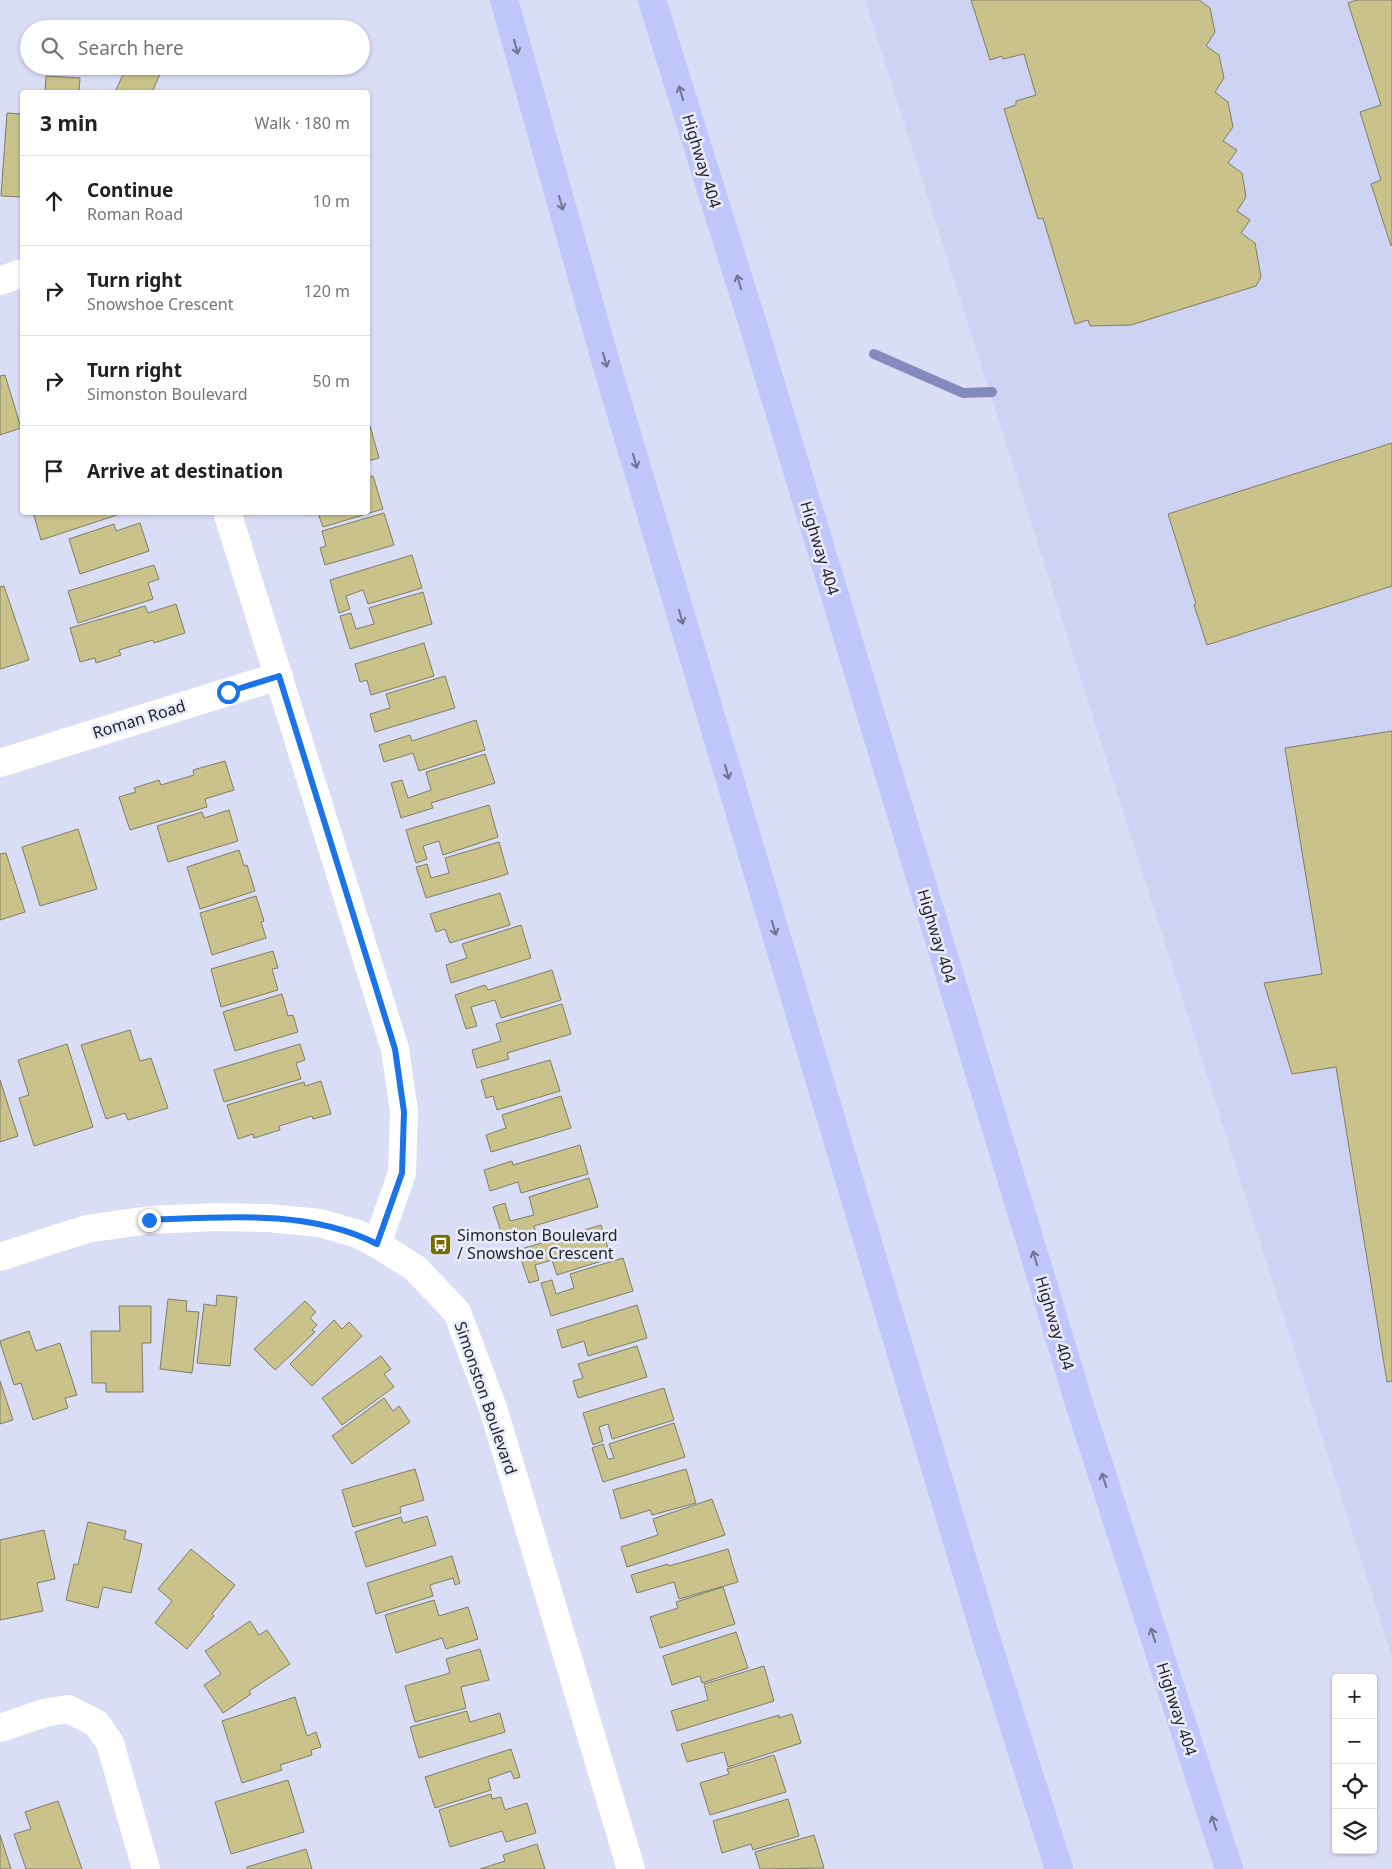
<!DOCTYPE html>
<html lang="en">
<head>
<meta charset="utf-8">
<style>
  body { margin:0; font-family:"Noto Sans",sans-serif; background:#f6f6f6; color:#202124 }
  .controls { position:absolute; right:15px; bottom:15px; display:grid; overflow:hidden; border-radius:5px; box-shadow:0 1px 4px #0004 }
  .controls button { width:45px; height:45px; display:grid; place-items:center; padding:0; border:0; border-bottom:1px solid #e0e0e0; background:#fff; color:#202124; font:25px sans-serif }
  .stop { position:absolute; width:15px; height:15px; margin:-11px; border:4px solid #1a73e8; border-radius:50%; background:#fff }
  .stop.end { background:#1a73e8; border-color:#fff; box-shadow:0 1px 5px #0008 }
  .list { margin:0; padding:0; list-style:none }
  h2 { display:flex; justify-content:space-between; align-items:center; height:65px; margin:0; padding:0 20px; font-size:21px }
  h2 small { font-size:16px; font-weight:400; color:#757577 }
  .list li { display:grid; grid-template-columns:32px 1fr auto; gap:15px; align-items:center; box-sizing:border-box; height:90px; padding:0 20px; border-top:1px solid #e0e0e0 }
  .list b { display:block; font-size:19px; white-space:nowrap }
  .list p { margin:0; font-size:16px; white-space:nowrap; color:#757577 }
  .list em { font-size:16px; font-style:normal; color:#757577 }
  .icon { flex:none; width:28px; height:28px; fill:none; stroke:currentColor; stroke-width:2; stroke-linecap:round; stroke-linejoin:round }
  .map { position:relative; flex:none; width:1392px; height:1869px; overflow:hidden }
  .search { position:absolute; background:#fff; box-shadow:0 1px 4px #0004; left:20px; top:20px; width:350px; height:55px; display:flex; align-items:center; gap:12px; box-sizing:border-box; padding:0 18px; border-radius:28px; color:#757577; font-size:19px }
  .panel { position:absolute; background:#fff; box-shadow:0 1px 4px #0004; left:20px; top:90px; width:350px; height:425px; border-radius:5px }
  .map>svg:first-child { display:block }
</style>
</head>
<body>
<div class="map">
<svg width="1392" height="1869" viewBox="0 0 1392 1869">
  <rect width="100%" height="100%" fill="#daddf6"/>
  <path fill="#cfd3f3" d="M865,0H1392V1657Z"/>
  <g fill="none" stroke-linecap="round" stroke-linejoin="round">
    <path stroke="#858abc" stroke-width="10" d="M874,354L963,393L992,392"/>
  </g>
  <path fill="#c9c28a" stroke="#7f7d65" d="M971,0H1199L1210,8L1215,32L1206,46L1219,55L1224,78L1215,92L1228,102L1233,127L1223,141L1237,150L1228,163L1242,173L1246,197L1237,211L1250,220L1241,233L1255,243L1261,277L1256,286L1131,325L1090,326L1088,320L1075,324L1043,218L1038,219L1004,109L1016,105V101L1036,95L1024,54L1003,59L1002,56L990,60Z
    M1357,0H1392V245L1391,246L1371,184L1381,180L1360,112L1381,105L1348,3Z
    M127,66H148L161,72L152,92H115Z
    M46,76L80,78L79,92H45Z
    M7,113L22,114V197L1,196Z
    M5,375L21,428L0,435V376Z
    M370,426L379,458L368,461V427Z
    M1392,443V586L1207,645L1194,605L1196,604L1168,514Z
    M373,476L383,509L323,527L318,513L309,515L308,512H368V477Z
    M33,512H117V515L41,540Z
    M384,513L394,545L325,565L320,548L326,546L322,531Z
    M140,523L149,551L80,574L69,539L114,524L116,531Z
    M412,555L422,588L368,604L363,590L346,596L350,609L339,613L330,580Z
    M154,565L159,579L148,583L153,599L78,623L68,591Z
    M4,586L29,660L0,669V587Z
    M423,592L432,624L350,649L340,616L351,613L356,629L374,624L369,608Z
    M176,604L185,633L154,643L153,640L119,650L121,655L96,663L95,658L80,662L70,628L145,606L148,613Z
    M424,643L434,676L371,695L367,680L360,682L355,664Z
    M445,676L455,708L375,732L370,714L390,708L386,694Z
    M476,720L485,750L419,771L413,753L384,762L379,745L410,735L412,741Z
    M1392,731V1381L1387,1382L1336,1067L1292,1074L1264,983L1322,974L1285,748Z
    M485,754L495,783L431,803L433,808L401,818L391,783L402,780L408,798L431,790L426,772Z
    M225,761L234,790L205,799L207,807L130,830L119,797L136,792L134,788L159,780L161,785L194,775L193,770Z
    M489,805L498,837L443,855L439,841L423,846L427,859L416,863L406,830Z
    M229,810L238,841L168,862L157,826L202,812L204,818Z
    M78,829L97,889L40,906L22,847Z
    M499,842L508,874L426,898L416,867L427,864L431,878L449,873L445,858Z
    M239,850L244,866L247,865L255,891L200,909L187,867Z
    M6,853L25,912L0,920V854Z
    M500,893L510,925L450,943L445,929L436,932L430,914Z
    M256,896L264,921L261,922L266,938L212,955L200,913Z
    M521,925L531,958L451,983L446,965L467,958L462,944Z
    M273,951L278,968L272,969L278,990L221,1007L211,969Z
    M552,970L561,1000L501,1018L495,1000L471,1007L477,1026L466,1029L455,995L485,985L488,990Z
    M282,994L288,1016L293,1015L298,1032L235,1051L223,1012Z
    M562,1004L571,1034L507,1053L509,1059L477,1068L472,1050L501,1041L496,1024Z
    M130,1030L140,1061L151,1058L168,1108L128,1120L125,1113L106,1119L81,1045Z
    M67,1044L93,1127L34,1146L19,1098L29,1095L18,1060Z
    M300,1044L305,1060L296,1063L301,1079L224,1102L214,1070Z
    M550,1060L560,1091L497,1110L493,1096L486,1098L481,1080Z
    M0,1080L18,1136L0,1142Z
    M321,1081L331,1114L313,1119L312,1116L279,1126L280,1130L254,1138L253,1134L238,1139L227,1105L304,1082L305,1086Z
    M561,1096L571,1128L491,1152L486,1135L506,1128L502,1115Z
    M580,1145L588,1174L521,1193L518,1182L490,1191L484,1170L512,1161L513,1165Z
    M589,1178L598,1207L534,1226L536,1232L504,1241L493,1207L505,1203L510,1221L534,1215L529,1197Z
    M601,1225L611,1258L557,1275L552,1260L535,1265L539,1280L529,1283L518,1250Z
    M623,1258L633,1291L551,1316L541,1283L552,1280L556,1294L574,1288L570,1274Z
    M217,1295L237,1297L230,1366L197,1363L204,1304L216,1306Z
    M168,1299L187,1301L186,1311L199,1312L192,1373L160,1369Z
    M305,1301L316,1312L310,1318L317,1325L312,1330L315,1332L275,1370L254,1349Z
    M637,1305L647,1338L588,1356L584,1341L562,1348L557,1330Z
    M119,1306H151V1343H142L143,1392H106V1383H92L91,1331H120Z
    M334,1320L342,1329L349,1322L362,1336L312,1386L290,1364Z
    M29,1331L36,1351L60,1343L77,1395L65,1398L68,1408L33,1420L21,1383L14,1385L0,1342V1341Z
    M637,1346L647,1377L578,1398L573,1381L583,1378L578,1364Z
    M381,1356L391,1369L384,1374L394,1387L342,1425L322,1398Z
    M0,1381L13,1420L0,1424Z
    M664,1388L674,1420L612,1439L608,1424L599,1427L603,1441L593,1445L583,1413Z
    M384,1398L393,1411L399,1406L410,1422L352,1464L332,1436Z
    M674,1423L685,1457L603,1482L592,1448L603,1444L608,1459L614,1458L609,1444Z
    M415,1469L424,1500L400,1507L401,1513L353,1527L342,1490Z
    M686,1469L696,1503L652,1515L650,1510L621,1519L613,1490Z
    M712,1499L725,1535L627,1567L621,1547L658,1535L653,1519Z
    M427,1516L436,1545L366,1567L355,1532L401,1517L403,1523Z
    M88,1522L126,1531L124,1539L142,1544L131,1593L103,1587L98,1608L66,1600L74,1564L78,1565Z
    M44,1530L55,1579L37,1583L43,1611L0,1620V1540Z
    M191,1549L235,1585L212,1614L214,1616L187,1649L155,1623L172,1601L158,1589Z
    M728,1549L738,1582L679,1599L674,1582L637,1593L631,1575L668,1564L669,1566Z
    M452,1556L460,1583L455,1585L453,1578L430,1585L433,1596L376,1614L367,1583Z
    M723,1587L735,1624L660,1648L650,1617L678,1608L676,1602Z
    M434,1600L439,1616L468,1607L478,1639L446,1649L442,1638L396,1653L385,1615Z
    M250,1621L259,1635L267,1630L290,1664L249,1691L251,1694L223,1713L204,1685L221,1674L205,1651Z
    M736,1632L748,1668L702,1683L700,1676L672,1685L663,1656Z
    M480,1649L489,1680L461,1687L466,1708L415,1722L405,1686L450,1673L446,1659Z
    M764,1666L774,1701L677,1731L671,1711L708,1700L704,1684Z
    M295,1697L307,1736L316,1732L321,1747L311,1750L312,1755L280,1765L282,1770L242,1783L222,1721Z
    M467,1711L470,1722L500,1713L505,1732L419,1758L410,1727Z
    M792,1714L801,1743L728,1767L724,1752L687,1762L681,1744L779,1715V1718Z
    M511,1749L520,1777L514,1779L511,1771L488,1779L491,1790L435,1808L425,1777Z
    M774,1755L786,1792L710,1815L700,1783L729,1774L727,1769Z
    M288,1780L304,1832L231,1854L215,1802Z
    M491,1794L492,1799L501,1797L505,1810L527,1803L536,1833L506,1842L502,1831L450,1847L439,1810Z
    M788,1799L799,1836L753,1850L751,1844L722,1853L713,1821Z
    M58,1801L82,1869H26L14,1834L31,1829L25,1812Z
    M0,1835L11,1869H0Z
    M814,1835L824,1868L760,1869L755,1852Z
    M537,1844L545,1869H480L505,1861L503,1855Z
    M306,1849L312,1869H247V1867Z"/>
  <g fill="none" stroke-linecap="round" stroke-linejoin="round">
    <path stroke="#fff" stroke-width="28" d="M0,281L22,273
      M227,512L395,1049L404,1111L402,1173L377,1244
      M0,763L279,676
      M0,1257L87,1229L149,1220L216,1217L268,1218L320,1223L358,1234L377,1244L415,1268L457,1312L493,1408L631,1869
      M0,1728L44,1713L68,1709L96,1723L110,1743L146,1869"/>
    <path stroke="#c0c6f9" stroke-width="28" d="M504,0L608,370L738,807L986,1638L1059,1869
      M652,0L754,328L1079,1403L1229,1869"/>
  </g>
  <defs><path id="oneway-shaft" d="M-6 0H5M1.5-3L5.5 0L1.5 3" fill="none" stroke-width="1.6" stroke-linecap="round" stroke-linejoin="round" transform="scale(1.25)"/></defs>
  <g stroke="#707391">
    <use href="#oneway-shaft" transform="translate(516 47) rotate(75)"/>
    <use href="#oneway-shaft" transform="translate(681 93) rotate(-107)"/>
    <use href="#oneway-shaft" transform="translate(561 203) rotate(74)"/>
    <use href="#oneway-shaft" transform="translate(739 282) rotate(-107)"/>
    <use href="#oneway-shaft" transform="translate(605 360) rotate(74)"/>
    <use href="#oneway-shaft" transform="translate(635 461) rotate(74)"/>
    <use href="#oneway-shaft" transform="translate(681 617) rotate(74)"/>
    <use href="#oneway-shaft" transform="translate(727 772) rotate(74)"/>
    <use href="#oneway-shaft" transform="translate(774 928) rotate(73)"/>
    <use href="#oneway-shaft" transform="translate(1035 1258) rotate(-107)"/>
    <use href="#oneway-shaft" transform="translate(1104 1480) rotate(-108)"/>
    <use href="#oneway-shaft" transform="translate(1153 1635) rotate(-108)"/>
    <use href="#oneway-shaft" transform="translate(1214 1823) rotate(-108)"/>
  </g>
  <g fill="none" stroke-linecap="round" stroke-linejoin="round">
    <path stroke="#1a73e8" stroke-width="6" d="M149,1220C223,1217 310,1209 377,1244L402,1173L404,1112L395,1049L279,676L228,692"/>
  </g>
  <defs>
    <symbol id="bus-square" viewBox="-11 -11 22 22"><rect x="-9" y="-9" width="18" height="18" rx="4" fill="#766a03" stroke="#e9ebfa"/><path d="M-5-6H5V4H4V6H2V4H-2V6H-4V4H-5ZM-3.5-4V0h7V-4ZM-3.5 1.2v1.5H-2V1.2ZM2 1.2v1.5H3.5V1.2Z" fill="#fff"/></symbol>
  </defs>
  <g fill-rule="evenodd">
    <use href="#bus-square" x="428" y="1232" width="25" height="25"/>
  </g>
  <g text-anchor="middle" dominant-baseline="central" stroke-width="5" stroke-linejoin="round" paint-order="stroke">
    <g font-size="16" fill="#1f2029" stroke="#e9ebfa">
      <text transform="translate(702 161) rotate(73)">Highway 404</text>
      <text transform="translate(820 548) rotate(73)">Highway 404</text>
      <text transform="translate(139 719) rotate(-17)">Roman Road</text>
      <text transform="translate(937 936) rotate(73)">Highway 404</text>
      <text transform="translate(1055 1323) rotate(73)">Highway 404</text>
      <text transform="translate(486 1398) rotate(71)">Simonston Boulevard</text>
      <text transform="translate(1177 1709) rotate(72)">Highway 404</text>
    </g>
    <g font-size="16" fill="#1f2029" stroke="#e9ebfa" text-anchor="start">
      <text x="457" y="1235">Simonston Boulevard<tspan x="457" dy="18">/ Snowshoe Crescent</tspan></text>
    </g>
  </g>
</svg>
<div class="controls">
<button>+</button>
<button>−</button>
<button><svg class="icon" aria-label="locate" viewBox="0 0 24 24"><circle cx="12" cy="12" r="6"/><path d="M12 2v4M12 18v4M2 12h4M18 12h4"/></svg></button>
<button><svg class="icon" aria-label="layers" viewBox="0 0 24 24"><path d="M12 4l9 5-9 5-9-5zM3 14l9 5 9-5"/></svg></button>
</div>
<div class="stop" style="left:228px;top:692px"></div>
<div class="stop end" style="left:149px;top:1220px"></div>
<div class="search"><svg class="icon" aria-label="search" viewBox="0 0 24 24"><circle cx="10" cy="10" r="6"/><path d="M15 15l6 6"/></svg>Search here</div>
<section class="panel">
<h2>3 min<small>Walk · 180 m</small></h2>
<ul class="list">
<li><svg class="icon" aria-label="ahead" viewBox="0 0 24 24"><path d="M12 20V5M6 11l6-6 6 6"/></svg><div><b>Continue</b><p>Roman Road</p></div><em>10 m</em></li>
<li><svg class="icon" aria-label="right" viewBox="0 0 24 24"><path d="M7 20v-9h11M14 6l5 5-5 5"/></svg><div><b>Turn right</b><p>Snowshoe Crescent</p></div><em>120 m</em></li>
<li><svg class="icon" aria-label="right" viewBox="0 0 24 24"><path d="M7 20v-9h11M14 6l5 5-5 5"/></svg><div><b>Turn right</b><p>Simonston Boulevard</p></div><em>50 m</em></li>
<li><svg class="icon" aria-label="arrive" viewBox="0 0 24 24"><path d="M6 21V4h12l-3 4 3 4H6"/></svg><div><b>Arrive at destination</b></div></li>
</ul>
</section>
</div>
</body>
</html>
